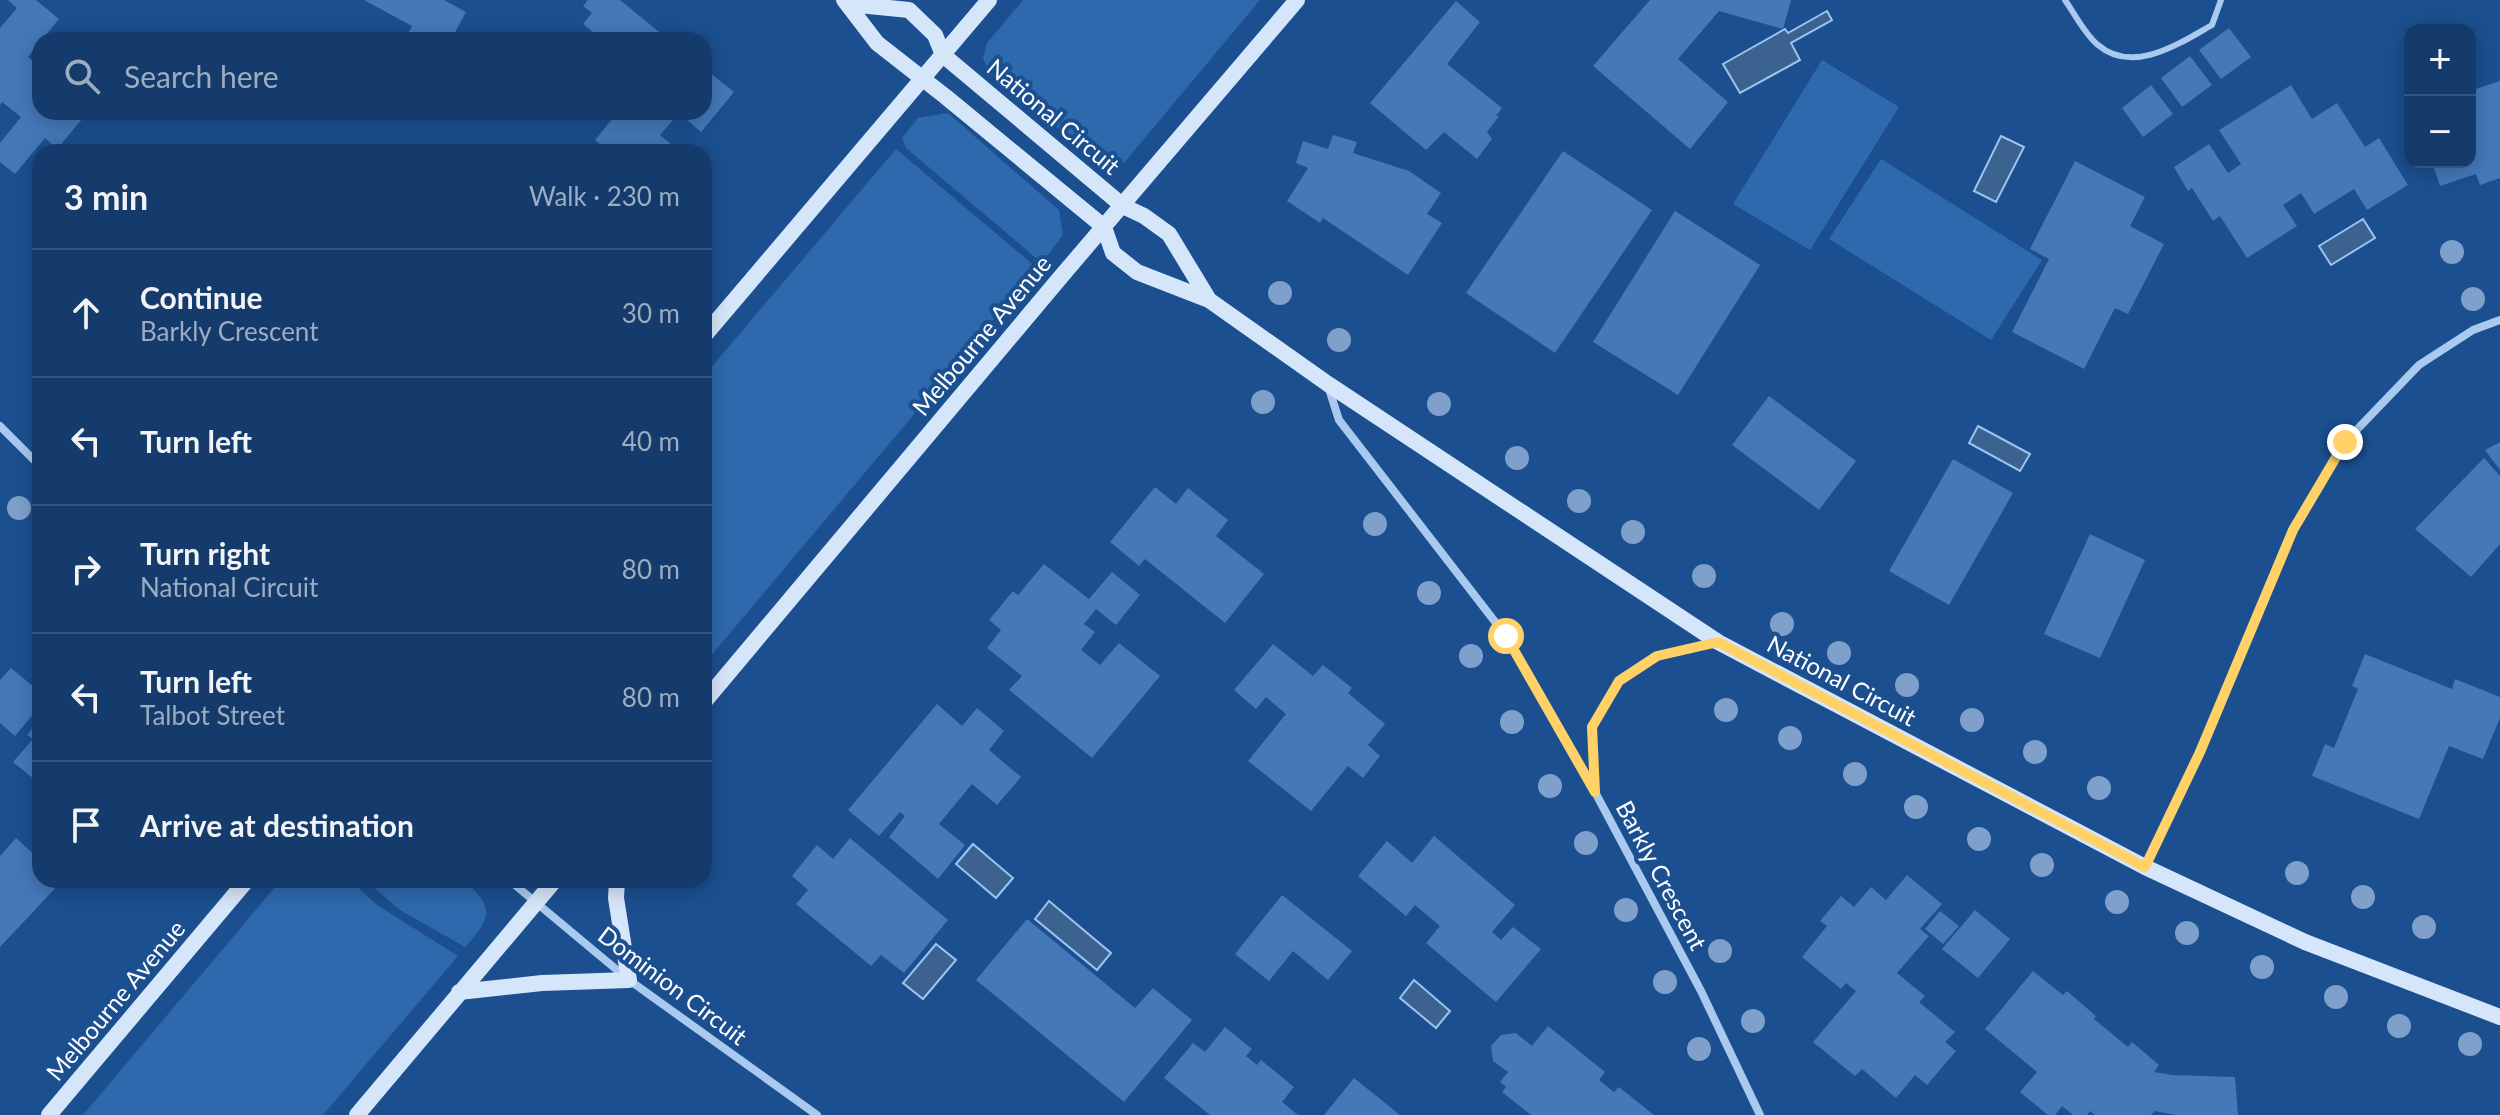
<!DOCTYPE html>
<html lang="en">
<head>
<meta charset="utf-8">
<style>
  body { margin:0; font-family:Lato,sans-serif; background:#214673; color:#f1f3f6 }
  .controls { position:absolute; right:24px; top:24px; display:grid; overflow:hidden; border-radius:16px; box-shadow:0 4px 20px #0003 }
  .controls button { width:72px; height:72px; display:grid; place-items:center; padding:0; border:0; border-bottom:2px solid #33557e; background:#143b6b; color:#f1f3f6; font:40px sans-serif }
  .stop { position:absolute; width:24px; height:24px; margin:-18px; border:6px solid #ffd166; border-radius:50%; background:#fff }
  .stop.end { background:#ffd166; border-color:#fff; box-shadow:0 2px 8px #0008 }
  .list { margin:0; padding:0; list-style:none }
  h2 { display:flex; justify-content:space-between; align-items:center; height:104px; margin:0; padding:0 32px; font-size:34px }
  h2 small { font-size:26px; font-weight:400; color:#9dadc1 }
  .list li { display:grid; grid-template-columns:52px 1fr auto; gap:24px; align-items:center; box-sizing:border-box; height:128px; padding:0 32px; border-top:2px solid #33557e }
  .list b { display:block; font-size:30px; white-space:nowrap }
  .list p { margin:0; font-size:26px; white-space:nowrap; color:#9dadc1 }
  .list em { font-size:26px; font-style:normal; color:#9dadc1 }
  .icon { flex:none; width:44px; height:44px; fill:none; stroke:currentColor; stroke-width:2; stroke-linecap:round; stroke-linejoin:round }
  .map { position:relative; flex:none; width:2500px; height:1115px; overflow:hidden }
  .search { position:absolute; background:#143b6b; box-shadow:0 4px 20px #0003; left:32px; top:32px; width:680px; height:88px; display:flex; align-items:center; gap:20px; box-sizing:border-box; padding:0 28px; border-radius:24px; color:#9dadc1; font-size:30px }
  .panel { position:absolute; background:#143b6b; box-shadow:0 4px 20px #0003; left:32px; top:144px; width:680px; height:744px; border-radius:24px }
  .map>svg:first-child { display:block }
</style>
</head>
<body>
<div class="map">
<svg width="2500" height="1115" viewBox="0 0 2500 1115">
  <rect width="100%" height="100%" fill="#1b4f8f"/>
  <path fill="#2e69ad" d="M1023,0H1260L1124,163L1101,164L989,72L983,58L987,43Z
    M1822,60L1899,107L1810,250L1733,204Z
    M948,113L1059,210L1063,235L1044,260L1036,258L906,148L902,138L918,118Z
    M896,149L1037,268L704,664V376Z
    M1881,159L2042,260L1991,340L1829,239Z
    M281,880H350L377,905L458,956L323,1115H83Z
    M365,880H463C494,906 493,917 465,947L400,910Z"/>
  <path fill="#3c6290" stroke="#9cc4f0" stroke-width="2" d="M1827,11L1832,20L1791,43L1800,60L1740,93L1723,64L1785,29L1788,33Z
    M2001,136L2024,147L1996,202L1974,191Z
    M2363,219L2375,238L2331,265L2319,246Z
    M1978,426L2030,454L2020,471L1969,443Z
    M973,844L1013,878L996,898L956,864Z
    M1049,901L1111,953L1097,970L1035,919Z
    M936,944L956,960L923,999L903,983Z
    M1414,980L1450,1011L1436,1028L1400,998Z"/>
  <path fill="#4478b7" d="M8,0H36L59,19L28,57L40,67V112H88L57,149L45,138L15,174L0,162V143L21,117L2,102L0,105V28L17,8Z
    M364,0H444L466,12L451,40H405L412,26Z
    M588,0H620L669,40H589L587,38L592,31L583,24L592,13L583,6Z
    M1650,0H1791L1783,29L1719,11L1678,59L1728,102L1690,149L1593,66Z
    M1456,1L1480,22L1447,64L1502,108L1496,116H1499L1487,132L1492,139L1477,159L1444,132L1426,150L1370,103Z
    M2229,28L2251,57L2221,79L2199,50Z
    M2190,56L2212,85L2182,107L2161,78Z
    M704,68L734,92L701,132L679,113L660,135L680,152H610L595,140L618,112H704Z
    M2500,81V178L2480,185L2476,174L2440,186L2432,162H2470V91Z
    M2151,85L2173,114L2143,137L2122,108Z
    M2291,85L2312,119L2337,103L2365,147L2379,138L2408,185L2367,210L2354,189L2314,214L2301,193L2283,205L2297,226L2247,258L2220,216L2213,221L2192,188L2188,191L2174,167L2209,144L2228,173L2241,164L2219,130Z
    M1333,135L1357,142L1353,153L1409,171L1441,193L1427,214L1442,223L1408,275L1323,218L1320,223L1287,201L1308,168L1296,163L1303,141L1328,149Z
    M1563,151L1652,210L1555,353L1466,293Z
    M2075,161L2145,197L2130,226L2164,244L2128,314L2115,308L2084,369L2012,332L2049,259L2030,249Z
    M1675,211L1760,265L1678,395L1593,342Z
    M1769,396L1856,461L1819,510L1732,445Z
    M2500,442V470L2485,450Z
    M2484,458L2500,476V544L2471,577L2415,529Z
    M1953,459L2013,493L1949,605L1889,571Z
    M1155,487L1176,504L1188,488L1228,520L1216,536L1264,574L1225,623L1145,559L1139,566L1110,542Z
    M2090,534L2145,560L2100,658L2044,634Z
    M1044,564L1089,599L1112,572L1140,595L1116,625L1096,609L1084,624L1095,632L1081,650L1100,665L1119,643L1160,676L1092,758L1009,690L1022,676L987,648L1001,630L989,620L1013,591L1018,595Z
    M1273,644L1313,676L1323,665L1352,688L1348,693L1385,724L1368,745L1380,756L1363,778L1348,766L1311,811L1248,761L1286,714L1266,697L1256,709L1234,690Z
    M2365,654L2452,689L2455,679L2500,697V718L2483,759L2449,746L2419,819L2312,776L2325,744L2334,748L2358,689L2352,686Z
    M11,668L40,692V706L15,736L0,723V680Z
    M937,704L962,726L977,708L1004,731L989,750L1021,777L997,805L972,784L939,824L965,845L938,879L889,837L905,816L900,812L879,836L848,810Z
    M40,719V784L13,762L33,739L27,735Z
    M1434,836L1515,905L1492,932L1501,940L1513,927L1541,949L1496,1002L1426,943L1440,926L1415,905L1406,916L1358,876L1387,841L1412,863Z
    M16,838L40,860V880H63L0,947V856Z
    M850,838L948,920L904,973L881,955L871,966L796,904L808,890L792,876L817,845L833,859Z
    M1907,875L1942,904L1920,929L1929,936L1897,973L1925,996L1919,1002L1955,1032L1945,1042L1956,1051L1927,1085L1915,1075L1896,1098L1862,1069L1855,1076L1813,1042L1856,991L1846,983L1841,989L1802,957L1827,926L1820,921L1841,896L1854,907L1871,887L1886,900Z
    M1282,895L1352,951L1328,980L1293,951L1269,981L1235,954Z
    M1975,910L2010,939L1978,978L1942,949Z
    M1940,911L1959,926L1943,944L1925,929Z
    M1027,919L1135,1008L1153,988L1192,1020L1124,1102L976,980Z
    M2033,971L2063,995L2067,991L2096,1016L2094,1019L2128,1047L2132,1042L2159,1065L2154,1072L2172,1075L2235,1077L2238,1115H2176L2155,1111L2151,1115H2095L2090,1111L2087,1115H2073L2062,1106L2055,1115H2048L2020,1092L2037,1072L1985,1029Z
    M1548,1026L1605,1072L1599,1080L1614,1092L1619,1087L1654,1115H1531L1502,1092L1506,1087L1500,1082L1508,1072L1493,1061L1491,1046L1501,1035L1516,1033L1532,1046Z
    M1225,1027L1252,1049L1246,1056L1257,1065L1261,1060L1294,1087L1282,1102L1298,1115H1210L1164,1078L1193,1043L1205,1052Z
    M1354,1078L1400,1115H1324Z"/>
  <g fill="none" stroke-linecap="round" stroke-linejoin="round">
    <path stroke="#a9c9ee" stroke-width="6" d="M2065,0C2074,13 2086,36 2098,45C2133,75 2180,43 2212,25L2221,0"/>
    <path stroke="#a9c9ee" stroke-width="8" d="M1328,386L1339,420L1506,636L1595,792L1701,991L1760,1115
      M0,426L40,466
      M1595,787L1592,727L1619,681L1657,656L1715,643
      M2145,867L2200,752L2293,530L2345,442L2419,365L2473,330L2500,320
      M509,880L629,980L817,1115"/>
    <path stroke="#d6e6fa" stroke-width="16" d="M844,0L877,43L946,97L1104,227L1113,253L1137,272L1209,300L1328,384L1718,642L2145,867L2305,942L2500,1017
      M849,4L909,10L935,35L943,55L1123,206L1144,216L1169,234L1209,300
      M704,336L989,0
      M704,702L1059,279L1297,0
      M459,992L542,983L629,980L616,898L617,880
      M49,1115L247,880
      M357,1115L555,880"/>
  </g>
  <g fill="#7ea0ca">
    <circle cx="2452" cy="252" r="12"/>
    <circle cx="1280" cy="293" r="12"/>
    <circle cx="2473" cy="299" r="12"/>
    <circle cx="1339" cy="340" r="12"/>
    <circle cx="1263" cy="402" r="12"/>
    <circle cx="1439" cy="404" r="12"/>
    <circle cx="1517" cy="458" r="12"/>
    <circle cx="1579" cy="501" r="12"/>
    <circle cx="19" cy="508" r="12"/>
    <circle cx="1375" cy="524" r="12"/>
    <circle cx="1633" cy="532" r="12"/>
    <circle cx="1704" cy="576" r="12"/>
    <circle cx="1429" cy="593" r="12"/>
    <circle cx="1782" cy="624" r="12"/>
    <circle cx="1839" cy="653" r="12"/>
    <circle cx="1471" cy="656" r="12"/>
    <circle cx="1907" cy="685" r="12"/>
    <circle cx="1726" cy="710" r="12"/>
    <circle cx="1972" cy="720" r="12"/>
    <circle cx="1512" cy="722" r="12"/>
    <circle cx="1790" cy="738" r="12"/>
    <circle cx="2035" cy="752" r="12"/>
    <circle cx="1855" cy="774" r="12"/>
    <circle cx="1550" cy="786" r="12"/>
    <circle cx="2099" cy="788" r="12"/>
    <circle cx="1916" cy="807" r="12"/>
    <circle cx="1979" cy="839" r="12"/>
    <circle cx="1586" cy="843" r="12"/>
    <circle cx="2042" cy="865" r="12"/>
    <circle cx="2297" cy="873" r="12"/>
    <circle cx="2363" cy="897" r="12"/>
    <circle cx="2117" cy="902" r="12"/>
    <circle cx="1626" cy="910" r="12"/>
    <circle cx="2424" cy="927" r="12"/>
    <circle cx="2187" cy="933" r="12"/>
    <circle cx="1720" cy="951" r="12"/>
    <circle cx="2262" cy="967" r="12"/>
    <circle cx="1665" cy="982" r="12"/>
    <circle cx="2336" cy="997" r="12"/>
    <circle cx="1753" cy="1021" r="12"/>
    <circle cx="2399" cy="1026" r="12"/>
    <circle cx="2470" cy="1044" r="12"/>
    <circle cx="1699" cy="1049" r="12"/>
  </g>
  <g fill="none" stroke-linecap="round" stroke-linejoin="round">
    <path stroke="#ffd166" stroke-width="10" d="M1506,636L1595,792L1592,727L1619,681L1657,656L1718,642L2145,867L2200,752L2293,530L2345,442"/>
  </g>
  <g text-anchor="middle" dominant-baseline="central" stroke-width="8" stroke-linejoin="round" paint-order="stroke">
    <g font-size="24" fill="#fff" stroke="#1b4f8f">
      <text transform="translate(1054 116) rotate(40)">National Circuit</text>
      <text transform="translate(981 335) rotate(-50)">Melbourne Avenue</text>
      <text transform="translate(1842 680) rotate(28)">National Circuit</text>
      <text transform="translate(1662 875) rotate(62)">Barkly Crescent</text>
      <text transform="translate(673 985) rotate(37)">Dominion Circuit</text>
      <text transform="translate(115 1000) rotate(-50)">Melbourne Avenue</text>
    </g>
  </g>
</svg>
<div class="controls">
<button>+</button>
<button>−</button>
</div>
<div class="stop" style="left:1506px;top:636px"></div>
<div class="stop end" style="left:2345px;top:442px"></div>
<div class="search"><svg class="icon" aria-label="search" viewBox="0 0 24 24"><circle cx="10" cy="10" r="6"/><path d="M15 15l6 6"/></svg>Search here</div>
<section class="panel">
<h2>3 min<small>Walk · 230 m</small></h2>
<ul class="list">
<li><svg class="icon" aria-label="ahead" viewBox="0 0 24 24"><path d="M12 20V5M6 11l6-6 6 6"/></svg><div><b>Continue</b><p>Barkly Crescent</p></div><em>30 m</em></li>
<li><svg class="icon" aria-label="left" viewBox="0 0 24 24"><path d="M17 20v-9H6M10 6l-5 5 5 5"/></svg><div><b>Turn left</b></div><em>40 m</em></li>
<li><svg class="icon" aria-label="right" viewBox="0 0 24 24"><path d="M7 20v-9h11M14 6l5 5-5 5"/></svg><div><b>Turn right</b><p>National Circuit</p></div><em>80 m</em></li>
<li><svg class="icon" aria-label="left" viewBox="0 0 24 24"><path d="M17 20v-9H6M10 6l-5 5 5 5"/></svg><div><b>Turn left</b><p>Talbot Street</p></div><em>80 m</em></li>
<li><svg class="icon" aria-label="arrive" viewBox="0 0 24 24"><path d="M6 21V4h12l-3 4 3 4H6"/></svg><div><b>Arrive at destination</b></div></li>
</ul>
</section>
</div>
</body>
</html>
